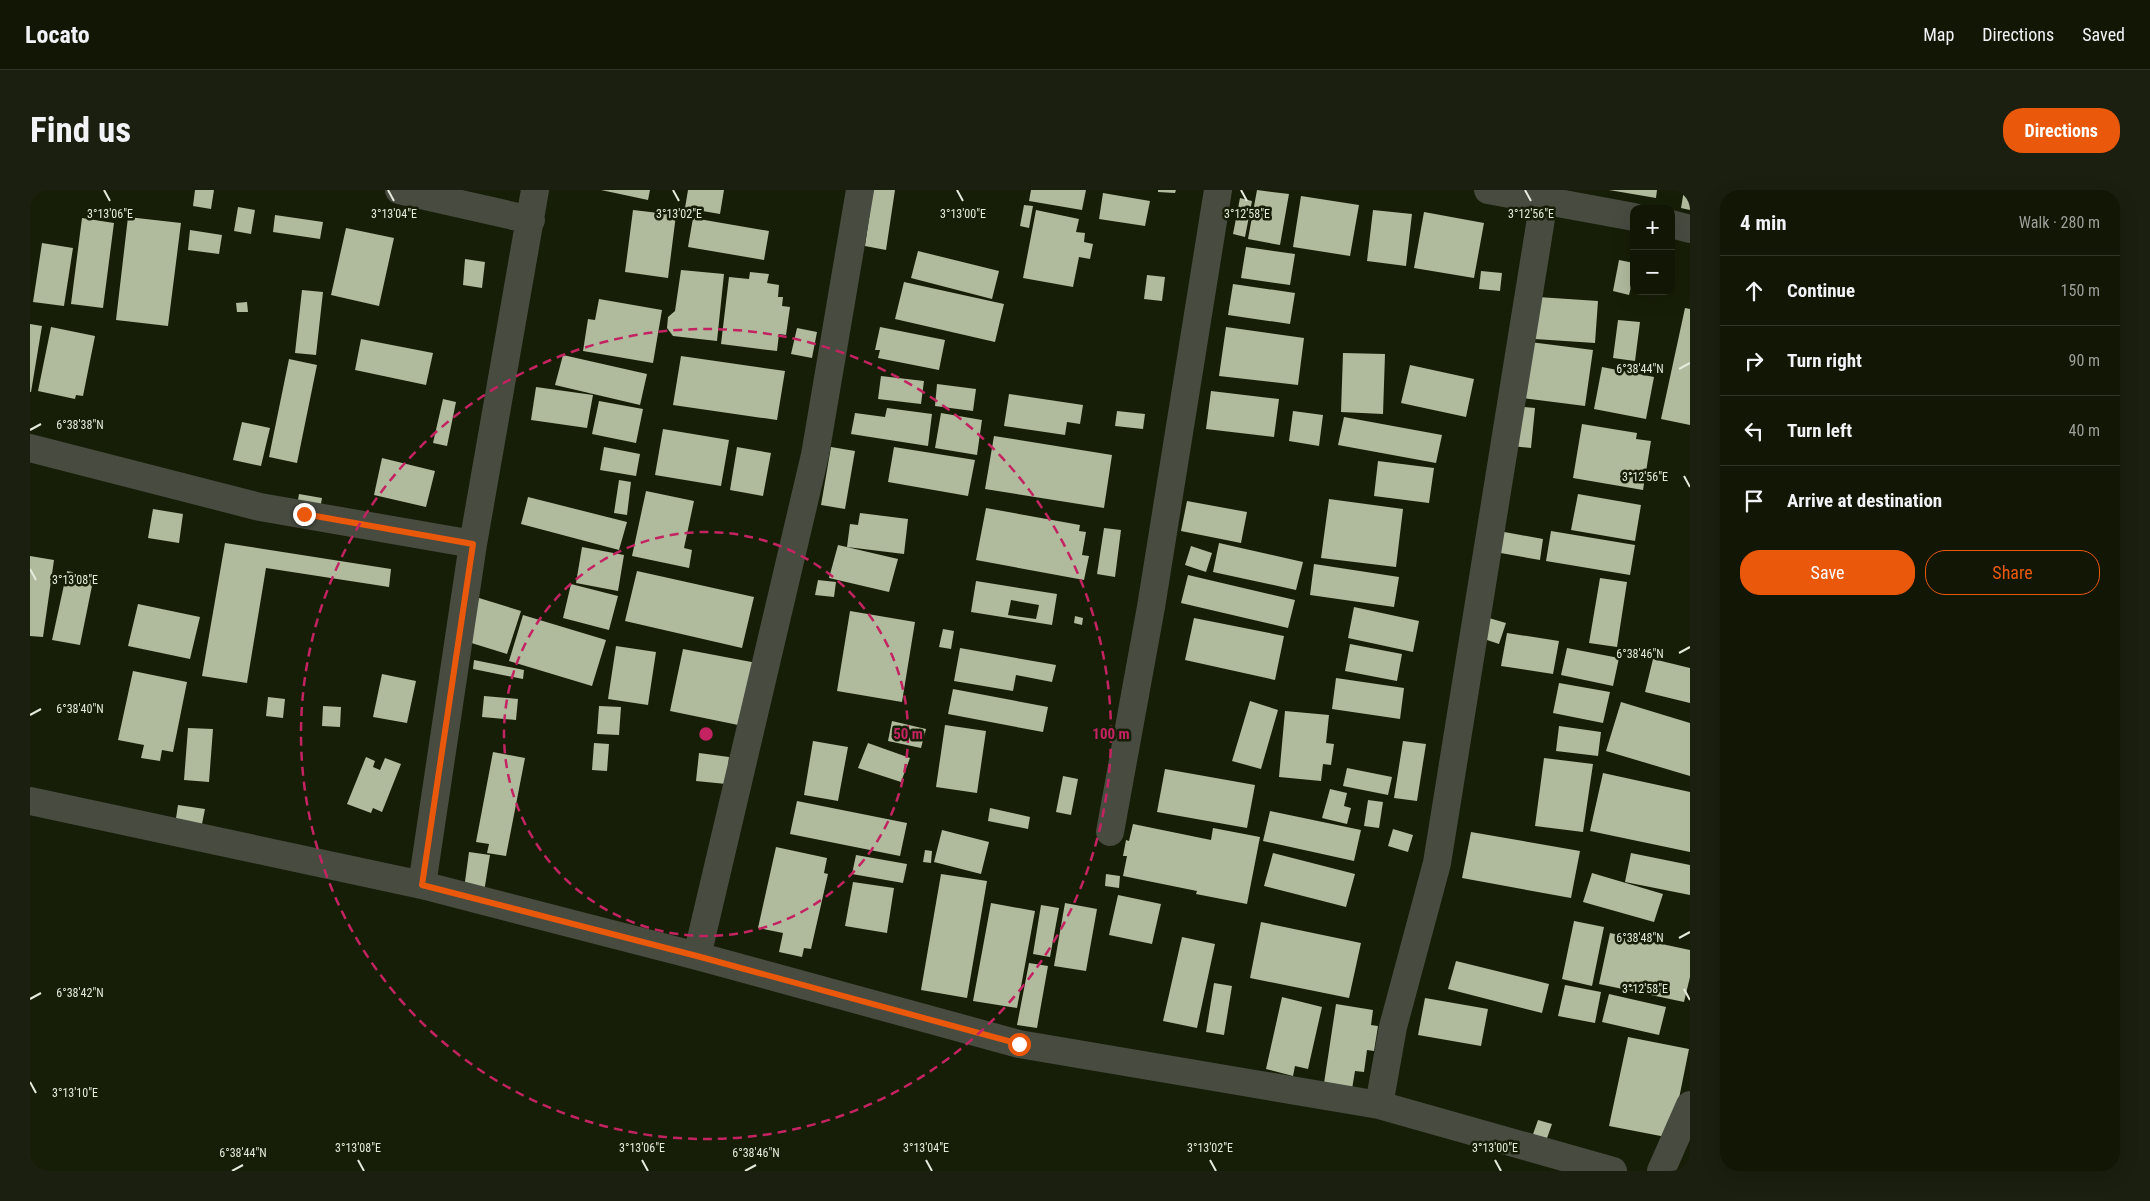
<!DOCTYPE html>
<html lang="en">
<head>
<meta charset="utf-8">
<style>
  body { margin:0; font-family:"Roboto Condensed",sans-serif; background:#1a1f0f; color:#f1f3f6 }
  .controls { position:absolute; right:15px; top:15px; display:grid; overflow:hidden; border-radius:10px; box-shadow:0 5px 20px #0002 }
  .controls button { width:45px; height:45px; display:grid; place-items:center; padding:0; border:0; border-bottom:1px solid #303527; background:#111605; color:#f1f3f6; font:25px sans-serif }
  .stop { position:absolute; width:15px; height:15px; margin:-11px; border:4px solid #ea580c; border-radius:50%; background:#fff }
  .stop.end { background:#ea580c; border-color:#fff; box-shadow:0 1px 5px #0008 }
  .list { margin:0; padding:0; list-style:none }
  h2 { display:flex; justify-content:space-between; align-items:center; height:65px; margin:0; padding:0 20px; font-size:21px }
  h2 small { font-size:16px; font-weight:400; color:#9c9f9a }
  .list li { display:grid; grid-template-columns:32px 1fr auto; gap:15px; align-items:center; box-sizing:border-box; height:70px; padding:0 20px; border-top:1px solid #303527 }
  .list b { display:block; font-size:19px; white-space:nowrap }
  .list em { font-size:16px; font-style:normal; color:#9c9f9a }
  .actions { display:flex; gap:10px; padding:15px 20px }
  .actions a { flex:1; padding:11px 0; border:1px solid #ea580c; border-radius:20px; text-align:center; font-size:18px; color:#ea580c }
  .actions .main { background:#ea580c; color:#fff }
  .icon { flex:none; width:28px; height:28px; fill:none; stroke:currentColor; stroke-width:2; stroke-linecap:round; stroke-linejoin:round }
  .map { position:relative; flex:none; width:1660px; height:981px; overflow:hidden; border-radius:20px }
  header { display:flex; align-items:center; gap:30px; box-sizing:border-box; height:70px; padding:0 25px; background:#111605; border-bottom:1px solid #303527 }
  header strong { font-size:24px }
  nav { display:flex; gap:28px; margin-inline-start:auto; font-size:18px }
  .intro { display:flex; align-items:center; justify-content:space-between; box-sizing:border-box; height:120px; padding:0 30px }
  h1 { margin:0; font-size:35px }
  .button { padding:12px 22px; border-radius:20px; background:#ea580c; color:#fff; font-size:18px; font-weight:700 }
  main { display:flex; gap:30px; padding:0 30px }
  aside { flex:1; background:#111605; border-radius:20px; box-shadow:0 5px 20px #0002 }
  .map>svg:first-child { display:block }
</style>
</head>
<body>
<header>
<strong>Locato</strong>
<nav><a>Map</a><a>Directions</a><a>Saved</a></nav>
</header>
<div class="intro"><h1>Find us</h1><a class="button">Directions</a></div>
<main>
<div class="map">
<svg width="1660" height="981" viewBox="0 0 1660 981">
  <rect width="100%" height="100%" fill="#171e07"/>
  <path fill="#b0ba9d" fill-rule="evenodd" d="M165,0H184L181,19L163,16Z
    M571,0H620L618,10Z
    M658,0H694L690,24L655,18Z
    M843,0H865L856,60L835,56Z
    M1001,0H1056L1052,20L999,11Z
    M1128,0H1146L1145,3L1128,2Z
    M1227,0L1259,4L1250,55L1218,49Z
    M1579,0H1627L1626,8Z
    M1654,0H1660V20L1651,18Z
    M1073,3L1120,11L1115,36L1069,29Z
    M1271,6L1329,15L1320,66L1263,57Z
    M1210,8L1222,11L1215,47L1203,44Z
    M994,15L1003,16L999,38L990,36Z
    M208,17L225,20L221,44L204,41Z
    M603,20L646,25L638,88L595,82Z
    M1006,20L1049,29L1046,42L1055,43L1054,52L1063,54L1060,69L1049,67L1043,97L993,88Z
    M1343,20L1382,24L1376,76L1337,71Z
    M1394,22L1454,33L1444,88L1384,78Z
    M245,25L293,32L290,49L243,42Z
    M98,27L151,33L138,136L86,130Z
    M52,28L84,33L73,118L41,114Z
    M663,28L739,41L734,70L658,57Z
    M316,38L364,48L349,116L301,105Z
    M160,40L192,45L189,64L158,60Z
    M12,53L43,58L34,116L3,112Z
    M1216,57L1265,64L1260,95L1211,88Z
    M888,61L969,81L962,109L881,88Z
    M435,69L455,72L452,98L433,95Z
    M1589,70L1604,73V85L1599,105L1583,101Z
    M651,80L694,84L687,151L643,146L637,138L638,127L645,121Z
    M1451,81L1472,83L1470,101L1449,99Z
    M720,82L739,84L737,93L749,95L748,107H753L752,116L760,117L756,145L749,144L747,161L691,154L699,87L719,89Z
    M1117,85L1135,87L1132,111L1114,109Z
    M874,92L974,114L965,152L865,129Z
    M1203,94L1265,103L1260,134L1198,125Z
    M272,100L293,102L286,165L265,163Z
    M1508,107L1568,111L1565,153L1505,149Z
    M569,109L632,120L623,173L553,161L558,129L565,130Z
    M217,112L218,122H207L206,113Z
    M1655,118L1660,119V235L1631,229Z
    M1588,130L1610,132L1605,171L1583,168Z
    M0,134L12,136L1,202H0Z
    M21,137L65,146L53,206L46,205L45,209L8,201Z
    M850,137L915,150L909,180L848,168L850,160H845Z
    M1196,137L1274,148L1268,195L1189,186Z
    M767,138L787,142L782,168L761,164Z
    M331,149L403,163L396,195L325,180Z
    M1500,152L1563,160L1555,216L1492,208Z
    M1313,163L1355,164L1353,224L1311,222Z
    M533,165L617,184L610,215L525,195Z
    M651,166L755,181L747,230L643,215Z
    M259,169L287,175L267,273L239,267Z
    M1380,175L1444,189L1436,227L1371,213Z
    M1572,177L1624,187L1616,229L1564,219Z
    M851,186L894,191L891,214L848,209Z
    M907,194L946,199L943,221L905,216Z
    M506,197L563,205L557,238L501,230Z
    M1181,201L1249,209L1244,247L1176,239Z
    M979,204L1053,215L1050,234L1037,232L1035,245L974,236Z
    M413,209L426,212L417,256L403,253Z
    M569,211L613,219L606,253L562,244Z
    M1485,216L1505,218L1501,258L1481,256Z
    M857,218L902,224L898,256L821,244L825,223L855,227Z
    M1087,221L1115,224L1113,239L1085,236Z
    M1263,221L1293,225L1289,256L1259,251Z
    M911,223L952,230L947,265L905,258Z
    M1314,227L1412,245L1406,273L1308,255Z
    M212,232L240,238L231,276L203,270Z
    M1552,234L1607,243L1606,249L1621,251L1613,300L1543,288Z
    M633,239L699,250L691,296L625,285Z
    M964,246L1082,265L1074,318L955,299Z
    M574,257L610,264L606,286L570,280Z
    M707,257L741,263L733,306L700,300Z
    M801,257L825,261L815,319L791,315Z
    M864,257L945,270L938,306L858,292Z
    M352,268L405,281L396,317L344,305Z
    M1348,271L1404,278L1399,313L1344,306Z
    M589,290L601,292L597,325L584,323Z
    M616,301L664,311L654,358L662,360L659,378L602,366Z
    M269,304L292,308L289,325L266,321Z
    M1548,304L1611,315L1605,351L1541,340Z
    M498,307L597,332L589,360L491,334Z
    M1299,309L1373,319L1366,377L1291,368Z
    M1157,311L1217,322L1211,353L1151,341Z
    M956,318L1050,335L1049,341L1056,342L1052,365L1059,366L1054,390L946,370Z
    M123,319L153,324L149,353L118,348Z
    M830,323L878,329L874,364L817,357L820,334L828,335Z
    M1074,338L1091,340L1085,387L1067,384Z
    M1469,341L1513,349L1510,370L1465,362Z
    M1521,341L1605,355L1600,385L1516,371Z
    M195,353L361,379L359,397L236,378L217,493L172,486Z
    M1189,353L1273,372L1266,400L1183,382Z
    M808,355L868,369L859,402L799,388Z
    M1161,356L1182,363L1176,382L1155,375Z
    M552,357L594,365L588,401L546,393Z
    M0,366L24,370L13,447L0,446Z
    M1284,374L1369,387L1364,417L1280,405Z
    M37,381L64,386L50,455L22,450Z
    M607,381L724,407L712,458L595,431Z
    M1158,385L1265,410L1258,438L1151,413Z
    M1570,388L1597,392L1587,457L1559,453Z
    M788,390L806,392L804,407L785,405Z
    M946,391L1027,404L1022,435L941,422ZM981,410L1009,415L1006,429L978,425Z
    M541,394L588,406L579,440L533,428Z
    M449,408L491,421L477,464L435,451Z
    M108,414L170,427L160,469L98,456Z
    M1324,417L1389,431L1383,462L1318,448Z
    M820,421L885,432L872,512L807,501Z
    M493,425L576,450L562,496L479,471Z
    M1045,426L1053,428L1052,435L1044,433Z
    M1452,426L1476,433L1469,454L1445,446Z
    M1164,428L1254,446L1245,490L1155,470Z
    M913,439L924,441L921,459L909,457Z
    M1477,443L1529,451L1523,484L1471,476Z
    M1320,454L1372,464L1367,491L1315,481Z
    M586,456L626,462L618,515L578,509Z
    M930,458L1026,475L1022,492L986,485L983,501L924,491Z
    M1537,458L1589,468L1583,496L1531,485Z
    M653,459L732,474L718,537L640,521Z
    M1623,469L1660,478V513L1615,502Z
    M444,470L494,480L493,489L443,479Z
    M103,481L157,492L143,562L132,560L130,571L111,568L114,555L88,550Z
    M352,484L386,491L377,533L343,527Z
    M1306,488L1374,498L1370,529L1302,519Z
    M1529,493L1580,502L1573,533L1523,523Z
    M923,499L1018,517L1013,542L918,524Z
    M454,506L488,509L486,530L452,527Z
    M238,507L255,509L253,528L236,526Z
    M1220,511L1248,520L1231,579L1202,571Z
    M1591,512L1660,533V586L1576,561Z
    M293,516L311,517L310,537L292,536Z
    M569,516L591,517L589,545L567,544Z
    M1255,521L1299,525L1296,553L1304,554L1301,575L1293,574L1291,591L1249,587Z
    M862,531L896,539L891,558L858,551Z
    M915,535L956,541L947,603L906,597Z
    M1529,536L1571,542L1568,566L1526,561Z
    M158,538L183,539L179,592L154,590Z
    M783,551L818,557L808,611L774,605Z
    M1373,551L1396,554L1387,611L1364,608Z
    M564,553L579,554L577,581L562,580Z
    M838,553L880,568L871,592L828,578Z
    M463,562L495,568L476,666L457,663L459,654L446,652Z
    M669,563L699,567L696,594L666,591Z
    M336,567L345,571L343,577L350,580L355,568L371,574L352,622L343,618L341,623L317,614Z
    M1514,568L1563,574L1553,642L1505,636Z
    M1317,578L1362,587L1358,605L1313,596Z
    M1135,579L1225,595L1217,638L1127,622Z
    M1573,583L1660,602V662L1560,641Z
    M1033,586L1048,589L1041,625L1026,622Z
    M1300,599L1317,603L1314,616L1321,618L1317,634L1292,628Z
    M1338,610L1353,612L1349,638L1334,636Z
    M767,611L877,633L870,666L760,644Z
    M148,615L175,619L171,639L145,635Z
    M960,618L1000,627L998,639L958,631Z
    M1240,621L1331,640L1324,671L1233,651Z
    M1103,634L1181,650L1183,638L1230,647L1217,714L1166,704L1167,701L1093,686L1097,666H1093L1096,650L1099,651Z
    M1363,639L1383,645L1378,662L1358,656Z
    M912,640L959,652L951,684L904,672Z
    M1441,642L1550,661L1541,708L1432,688Z
    M746,657L797,668L794,683L798,684L781,759L774,758L772,767L749,762L753,743L728,738Z
    M895,660L902,661L901,673L893,672Z
    M439,662L460,665L454,702L434,699Z
    M1243,663L1325,684L1316,717L1234,696Z
    M1601,663L1660,675V705L1595,692Z
    M826,665L877,674L873,693L822,684Z
    M1562,683L1633,704L1624,732L1553,712Z
    M911,684L957,691L937,808L891,800Z
    M1076,684L1090,686L1089,698L1075,696Z
    M823,692L864,698L857,743L815,736Z
    M1088,705L1131,714L1122,754L1079,745Z
    M961,713L1005,721L987,818L943,811Z
    M1035,713L1067,719L1056,781L1024,776Z
    M1011,715L1029,718L1020,767L1003,764Z
    M1544,731L1574,737L1562,796L1532,789Z
    M1231,732L1331,753L1319,808L1220,788Z
    M1580,743L1660,760V787L1654,812L1569,794Z
    M1152,747L1185,754L1167,838L1133,831Z
    M1426,771L1519,794L1512,823L1418,799Z
    M999,773L1018,776L1007,838L987,835Z
    M1184,793L1202,796L1194,845L1176,842Z
    M1535,795L1571,802L1565,833L1528,826Z
    M1579,804L1636,817L1629,845L1572,832Z
    M1252,807L1292,817L1278,879L1265,876L1263,886L1236,879Z
    M1395,808L1458,819L1451,856L1388,845Z
    M1306,814L1343,820L1341,835L1348,836L1344,861L1337,860L1334,882L1325,881L1321,905L1293,900Z
    M1598,847L1659,859L1641,948L1579,936Z
    M1508,930L1522,934L1516,951L1502,947Z"/>
  <g fill="none" stroke-linecap="round" stroke-linejoin="round">
    <path stroke="#474b40" stroke-width="28" d="M369,0L501,30
      M1458,0L1604,27
      M1641,34L1660,39
      M0,258L230,317L443,354
      M0,611L392,695L667,766L989,854L1349,915L1583,981
      M1080,642L1121,417L1188,0
      M392,695L443,354L505,0
      M667,766L785,265L830,0
      M1349,915L1363,837L1407,673L1514,10
      M1631,981L1660,915"/>
  </g>
  <g fill="none" stroke-linecap="round" stroke-linejoin="round">
    <path stroke="#ea580c" stroke-width="6" d="M274,324L443,354L392,695L667,766L989,854"/>
  </g>
  <path fill="none" stroke="#e5ebdc" stroke-width="2" d="M74,0L80,11M358,0L364,11M643,0L649,11M927,0L933,11M1211,0L1217,11M1495,0L1501,11M1649,179L1660,173M0,240L11,234M1654,286L1660,297M0,379L6,390M1649,463L1660,457M0,525L11,519M1649,748L1660,742M1654,799L1660,810M0,809L11,803M0,892L6,903M328,970L334,981M612,970L618,981M896,970L902,981M1180,970L1186,981M1465,970L1471,981M202,981L213,975M715,981L726,975"/>
  <g fill="none" stroke="#c42361" stroke-width="2.5" stroke-dasharray="9 6">
    <circle cx="676" cy="544" r="202"/>
    <circle cx="676" cy="544" r="405"/>
  </g>
  <g font-size="12" text-anchor="middle" fill="#e5ebdc" stroke="#171e07" stroke-width="5" stroke-linejoin="round" paint-order="stroke">
    <text x="80" y="28">3°13'06"E</text>
    <text x="364" y="28">3°13'04"E</text>
    <text x="649" y="28">3°13'02"E</text>
    <text x="933" y="28">3°13'00"E</text>
    <text x="1217" y="28">3°12'58"E</text>
    <text x="1501" y="28">3°12'56"E</text>
    <text x="1610" y="183">6°38'44"N</text>
    <text x="50" y="239">6°38'38"N</text>
    <text x="1615" y="291">3°12'56"E</text>
    <text x="45" y="394">3°13'08"E</text>
    <text x="1610" y="468">6°38'46"N</text>
    <text x="50" y="523">6°38'40"N</text>
    <text x="1610" y="752">6°38'48"N</text>
    <text x="1615" y="803">3°12'58"E</text>
    <text x="50" y="807">6°38'42"N</text>
    <text x="45" y="907">3°13'10"E</text>
    <text x="328" y="962">3°13'08"E</text>
    <text x="612" y="962">3°13'06"E</text>
    <text x="896" y="962">3°13'04"E</text>
    <text x="1180" y="962">3°13'02"E</text>
    <text x="1465" y="962">3°13'00"E</text>
    <text x="213" y="967">6°38'44"N</text>
    <text x="726" y="967">6°38'46"N</text>
  </g>
  <circle cx="676" cy="544" r="8" fill="#c42361" stroke="#171e07" stroke-width="2.5"/>
  <g font-size="15" text-anchor="middle" font-weight="bold" fill="#c42361" stroke="#171e07" stroke-width="5" stroke-linejoin="round" paint-order="stroke">
    <text x="878" y="549">50 m</text>
    <text x="1081" y="549">100 m</text>
  </g>
</svg>
<div class="controls">
<button>+</button>
<button>−</button>
</div>
<div class="stop" style="left:989px;top:854px"></div>
<div class="stop end" style="left:274px;top:324px"></div>
</div>
<aside>
<h2>4 min<small>Walk · 280 m</small></h2>
<ul class="list">
<li><svg class="icon" aria-label="ahead" viewBox="0 0 24 24"><path d="M12 20V5M6 11l6-6 6 6"/></svg><div><b>Continue</b></div><em>150 m</em></li>
<li><svg class="icon" aria-label="right" viewBox="0 0 24 24"><path d="M7 20v-9h11M14 6l5 5-5 5"/></svg><div><b>Turn right</b></div><em>90 m</em></li>
<li><svg class="icon" aria-label="left" viewBox="0 0 24 24"><path d="M17 20v-9H6M10 6l-5 5 5 5"/></svg><div><b>Turn left</b></div><em>40 m</em></li>
<li><svg class="icon" aria-label="arrive" viewBox="0 0 24 24"><path d="M6 21V4h12l-3 4 3 4H6"/></svg><div><b>Arrive at destination</b></div></li>
</ul>
<div class="actions"><a class="main">Save</a><a>Share</a></div>
</aside>
</main>
</body>
</html>
